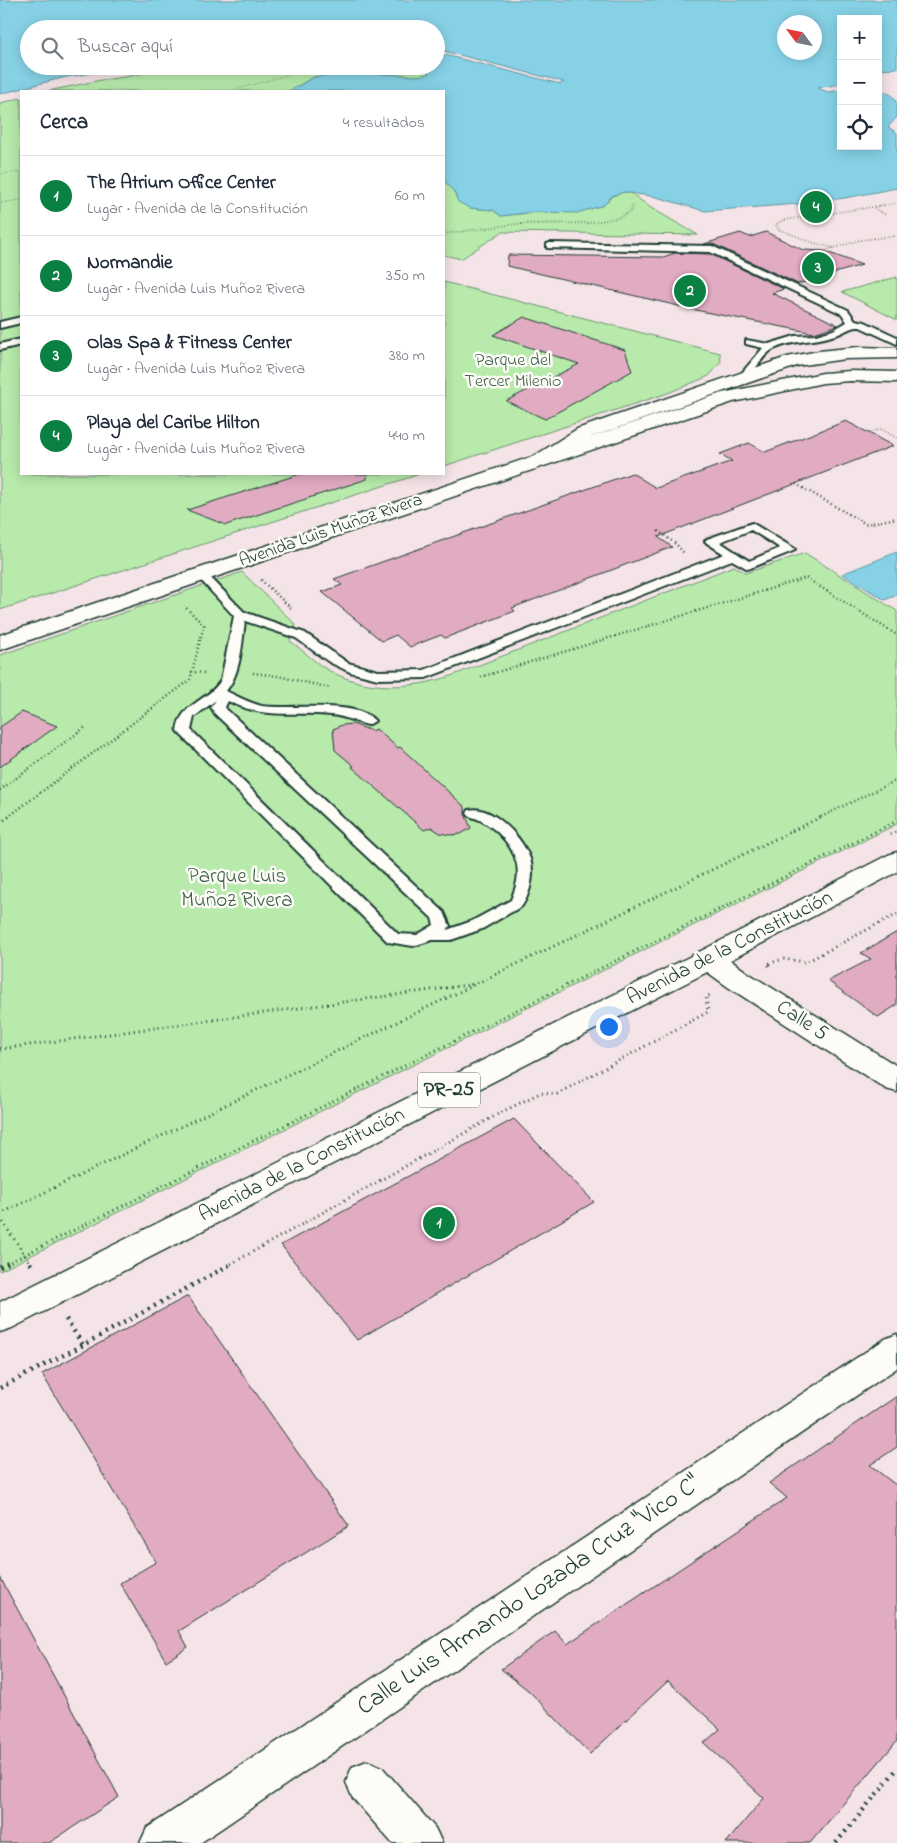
<!DOCTYPE html>
<html lang="es">
<head>
<meta charset="utf-8">
<style>
  body { margin:0; font-family:"Indie Flower",sans-serif; background:#f2f2f3; color:#1f2937 }
  .controls { position:absolute; right:15px; top:15px; display:grid; overflow:hidden; border-radius:0px; box-shadow:0 2px 12px #0003 }
  .controls button { width:45px; height:45px; display:grid; place-items:center; padding:0; border:0; border-bottom:1px solid #e0e1e3; background:#fff; color:#1f2937; font:25px sans-serif }
  .compass { position:absolute; left:777px; top:15px; width:45px; height:45px; border-radius:50%; background:#fff; box-shadow:0 2px 12px #0003; rotate:303deg }
  .you { position:absolute; left:608px; top:1026px; width:18px; height:18px; margin:-12px; border:4px solid #fff; border-radius:50%; background:#1a73e8; box-shadow:0 0 0 8px #1a73e833 }
  .badge { display:grid; place-items:center; width:32px; height:32px; border-radius:50%; background:#0b8043; color:#fff; font-size:16px; font-weight:700 }
  .pin { position:absolute; translate:-50% -50%; border:2px solid #fff; box-shadow:0 1px 5px #0006 }
  .list { margin:0; padding:0; list-style:none }
  h2 { display:flex; justify-content:space-between; align-items:center; height:65px; margin:0; padding:0 20px; font-size:21px }
  h2 small { font-size:16px; font-weight:400; color:#747a83 }
  .list li { display:grid; grid-template-columns:32px 1fr auto; gap:15px; align-items:center; box-sizing:border-box; height:80px; padding:0 20px; border-top:1px solid #e0e1e3 }
  .list b { display:block; font-size:19px; white-space:nowrap }
  .list p { margin:0; font-size:16px; white-space:nowrap; color:#747a83 }
  .list em { font-size:16px; font-style:normal; color:#747a83 }
  .icon { flex:none; width:28px; height:28px; fill:none; stroke:currentColor; stroke-width:2; stroke-linecap:round; stroke-linejoin:round }
  .map { position:relative; flex:none; width:897px; height:1843px; overflow:hidden }
  .search { position:absolute; background:#fff; box-shadow:0 2px 12px #0003; left:20px; top:20px; width:425px; height:55px; display:flex; align-items:center; gap:12px; box-sizing:border-box; padding:0 18px; border-radius:28px; color:#747a83; font-size:19px }
  .panel { position:absolute; background:#fff; box-shadow:0 2px 12px #0003; left:20px; top:90px; width:425px; height:385px; border-radius:0px }
  .map>svg:first-child { display:block }
</style>
</head>
<body>
<div class="map">
<svg width="897" height="1843" viewBox="0 0 897 1843">
  <rect width="100%" height="100%" fill="#f5e4e7"/>
  <filter id="ink" filterUnits="userSpaceOnUse"><feTurbulence type="fractalNoise" baseFrequency=".02" numOctaves="2"/><feDisplacementMap in="SourceGraphic" scale="10" xChannelSelector="R" yChannelSelector="G"/><feConvolveMatrix kernelMatrix="1 2 1 2 8 2 1 2 1" color-interpolation-filters="sRGB"/></filter>
  <g filter="url(#ink)">
    <path fill="#b7eaab" stroke="#6b9470" d="M175,66H430L428,74L419,76L351,72L314,77L289,91H48L101,80L126,77Z
      M21,98V474H420L0,610V103Z
      M444,180L470,208L493,210L501,216L604,205L612,196L624,192L631,193L651,208L698,235L502,232L461,259L444,255Z
      M897,277V320L842,292Z
      M444,282L720,353L721,362L709,376L668,393L444,466Z
      M805,553L897,611V824L0,1271V655L242,572L296,625L290,641C303,650 316,664 330,671C366,691 413,689 451,676L734,566L746,573Z"/>
    <path fill="#86d1e6" stroke="#5d969f" fill-rule="evenodd" d="M0,0H897V68L878,69V19H841V84L817,88L828,92L841,90V146H878V90C897,95 897,98 897,117L888,127L897,133V188L845,198L798,204L705,211L656,197L624,192L612,196L604,205L577,213L534,212L501,216L493,210L470,208L458,202L454,192L444,180V91H289L314,77L351,72L419,76L428,74L430,66H436L437,53L560,84L564,82L436,49V29H29V66H137L66,77L0,94ZM784,22H814V52H784Z
      M897,552V595L885,600L842,574Z"/>
    <path fill="#e1abc2" stroke="#1f3d34" d="M766,232L803,250L824,251L862,265L798,284L713,244H704L740,233L750,237Z
      M675,253L710,254L784,289L772,293L838,325L814,333L700,311L507,266L508,255L663,257Z
      M524,317L625,350L632,371L545,419L506,401L579,364L493,335Z
      M846,421L893,446L658,537L672,547L512,608L515,611L445,638L441,635L410,647L396,635L382,641L322,592L342,585L334,579L632,473L656,488L732,461L720,454L749,443L765,452Z
      M300,474H367V479L226,525L187,510Z
      M22,712L57,726L0,767V727Z
      M353,724L372,731L376,729L398,748L400,747L465,807V814L471,828L461,834L451,835L440,833L431,827L424,830L352,767L354,766L335,750L333,729L342,725Z
      M897,932V1005L878,1017L828,981L871,959L861,953Z
      M514,1119L594,1202L357,1340L281,1245Z
      M188,1296L349,1526L179,1631L188,1647L166,1661L120,1583L156,1562L42,1374Z
      M897,1396V1447L870,1465L897,1486V1741L810,1843H726L764,1798L704,1743L720,1729L668,1681L590,1754L529,1691L501,1669L555,1631L567,1644L787,1498L769,1483Z
      M0,1577L119,1797L49,1843H0Z"/>
    <g fill="none" stroke-linecap="round" stroke-linejoin="round">
      <defs>
        <path id="lane" d="M550,243L712,246L848,310L855,320L865,322L897,337V344L860,327C850,326 844,333 835,335C815,342 791,340 774,349C764,353 755,370 749,378H741V374L763,348L746,344V340L769,344L795,336L816,335L833,330L847,322L842,314L710,252L547,248V244Z
          M21,317V323L0,328V322Z
          M21,339V345L0,350V344Z
          M752,523L795,549L793,551L748,569L732,560L426,678L378,679L350,672L329,662L296,638L245,621C242,643 241,673 226,691C237,696 249,703 262,706C288,710 357,699 375,721L368,725C355,722 344,716 331,715C291,711 266,720 228,701L225,707L226,709L444,912L450,926L447,930L472,921L511,900C513,894 516,888 517,881C523,852 495,823 469,816L467,813L469,810C491,804 520,836 528,854C536,870 531,892 522,906L482,929L451,940H432L413,946L388,942L177,731C180,703 209,701 221,680L234,616L198,577L196,575L198,573H206L244,612L305,633L348,663L378,671L424,670L724,554L707,543L705,541L707,539ZM751,530L780,548L749,561L720,542ZM216,700L211,707L215,714L432,918L434,925L417,935L398,934L191,730L194,717Z"/>
        <path id="street" d="M858,347L897,348V358L845,359L797,366L591,437L550,463L543,465L536,463L533,459L536,455L577,429L787,357L819,351Z
          M709,949L719,952L748,973L897,1066V1092L886,1089L728,987L699,966L695,959L699,952Z
          M897,1334V1368L200,1843H140L147,1828L885,1339Z
          M367,1761L382,1767L435,1828L442,1843H392L352,1797L346,1782L352,1767Z"/>
        <path id="primary" d="M850,371L897,372V382L850,381L823,383L733,402L0,650V635L722,393L823,373Z
          M897,852V872L719,966L12,1328L0,1332V1302L699,952L888,855Z"/>
      </defs>
      <use href="#lane" stroke="#1f3d34" stroke-width="4"/>
      <use href="#street" stroke="#1f3d34" stroke-width="3"/>
      <use href="#primary" stroke="#1f3d34" stroke-width="3"/>
      <path stroke="#1f3d34" stroke-width="1" stroke-dasharray="0.5 2" stroke-linecap="butt" d="M333,71H401
        M149,91L167,88
        M230,91L287,75L371,66
        M0,174L21,172
        M0,203L21,200
        M878,206L897,203"/>
      <path stroke="#1f3d34" stroke-width="2" stroke-dasharray="0.5 2.5" stroke-linecap="butt" d="M874,208L886,215
        M444,234L516,224L589,223L617,218L630,212L633,205
        M834,248L814,243L778,229L776,224L784,220L886,205
        M824,251L860,240L897,236
        M869,433L881,429L897,438"/>
      <path stroke="#1f3d34" stroke-width="2.5" stroke-dasharray="1 3" stroke-linecap="butt" d="M796,484L866,524L897,518
        M658,531L677,545L684,553
        M261,580L293,610
        M191,672L207,673
        M253,673L278,676L330,688
        M481,677L806,578L897,635
        M0,790L87,726
        M8,817L190,680L204,625L184,606
        M821,817L897,780"/>
      <path stroke="#1f3d34" stroke-width="3" stroke-dasharray="1 4" stroke-linecap="butt" d="M0,823L10,816
        M890,835L897,831
        M769,966L767,964L783,959L806,962L897,914
        M0,1049L475,984
        M0,1214L823,816
        M0,1218L31,1264
        M6,1264L897,821
        M231,1264L502,1112L540,1093L557,1094L708,1012L706,997L710,995"/>
      <path stroke="#1f3d34" stroke-width="4.5" stroke-dasharray="2 5" stroke-linecap="butt" d="M30,1263L33,1267
        M0,1267L8,1263
        M66,1319L83,1345L233,1263
        M0,1388L83,1345
        M836,1843L897,1769"/>
      <use href="#lane" fill="#fdfcf7" fill-rule="evenodd"/>
      <use href="#street" fill="#fdfcf7" fill-rule="evenodd"/>
      <use href="#primary" fill="#fdfcf7" fill-rule="evenodd"/>
    </g>
  </g>
  <g text-anchor="middle" dominant-baseline="central" stroke-width="5" stroke-linejoin="round" paint-order="stroke">
    <g font-size="18" fill="#3d604c" stroke="#fdfcf7">
      <text x="513" y="361">Parque del<tspan x="513" dy="21">Tercer Milenio</tspan></text>
    </g>
    <g font-size="18" fill="#1f3d34" stroke="#fdfcf7">
      <text transform="translate(331 531) rotate(-19)">Avenida Luis Muñoz Rivera</text>
    </g>
    <rect fill="#fdfcf7" stroke="#62766e" stroke-width="1" x="418" y="1072.5" width="62" height="35" rx="4"/>
    <g font-size="20" font-weight="bold" fill="#1f3d34">
      <text x="449" y="1090">PR-25</text>
    </g>
    <g font-size="21" fill="#3d604c" stroke="#fdfcf7">
      <text x="237" y="877">Parque Luis<tspan x="237" dy="24">Muñoz Rivera</tspan></text>
    </g>
    <g font-size="21" fill="#1f3d34" stroke="#fdfcf7">
      <text transform="translate(730 948) rotate(-27)">Avenida de la Constitución</text>
      <text transform="translate(802 1021) rotate(33)">Calle 5</text>
      <text transform="translate(302 1165) rotate(-27)">Avenida de la Constitución</text>
    </g>
    <g font-size="25" fill="#1f3d34" stroke="#fdfcf7">
      <text transform="translate(529 1596) rotate(-34)">Calle Luis Armando Lozada Cruz "Vico C"</text>
    </g>
  </g>
</svg>
<div class="controls">
<button>+</button>
<button>−</button>
<button><svg class="icon" aria-label="locate" viewBox="0 0 24 24"><circle cx="12" cy="12" r="6"/><path d="M12 2v4M12 18v4M2 12h4M18 12h4"/></svg></button>
</div>
<svg class="compass" viewBox="-18 -18 36 36"><path d="M0-13l5 13h-10z" fill="#e53935"/><path d="M0 13l5-13h-10z" fill="#747a83"/></svg>
<div class="you"></div>
<div class="pin badge" style="left:439px;top:1223px">1</div>
<div class="pin badge" style="left:690px;top:291px">2</div>
<div class="pin badge" style="left:818px;top:268px">3</div>
<div class="pin badge" style="left:816px;top:207px">4</div>
<div class="search"><svg class="icon" aria-label="search" viewBox="0 0 24 24"><circle cx="10" cy="10" r="6"/><path d="M15 15l6 6"/></svg>Buscar aquí</div>
<section class="panel">
<h2>Cerca<small>4 resultados</small></h2>
<ul class="list">
<li><span class="badge">1</span><div><b>The Atrium Office Center</b><p>Lugar · Avenida de la Constitución</p></div><em>60 m</em></li>
<li><span class="badge">2</span><div><b>Normandie</b><p>Lugar · Avenida Luis Muñoz Rivera</p></div><em>350 m</em></li>
<li><span class="badge">3</span><div><b>Olas Spa &amp; Fitness Center</b><p>Lugar · Avenida Luis Muñoz Rivera</p></div><em>380 m</em></li>
<li><span class="badge">4</span><div><b>Playa del Caribe Hilton</b><p>Lugar · Avenida Luis Muñoz Rivera</p></div><em>440 m</em></li>
</ul>
</section>
</div>
</body>
</html>
